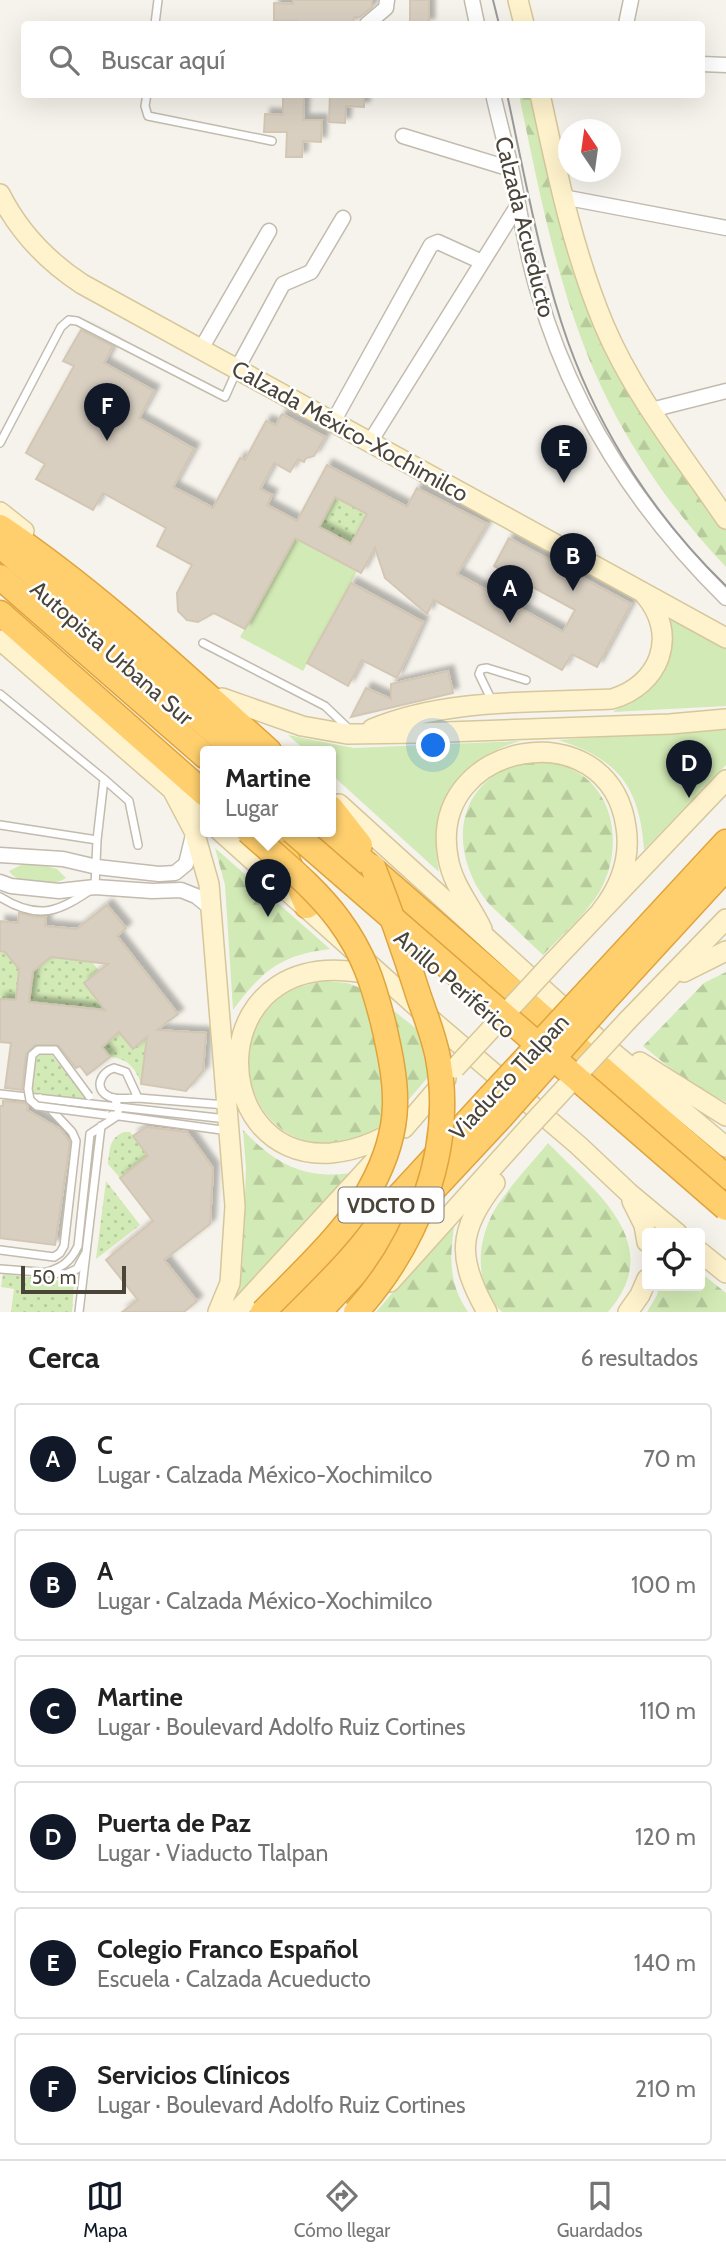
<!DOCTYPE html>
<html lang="es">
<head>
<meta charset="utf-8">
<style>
  body { margin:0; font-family:Cabin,sans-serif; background:#f2f2f2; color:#222 }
  .controls { position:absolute; right:21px; bottom:21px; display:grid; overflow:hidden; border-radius:7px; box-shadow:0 7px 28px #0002 }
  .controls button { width:63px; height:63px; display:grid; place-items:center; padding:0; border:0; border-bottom:2px solid #e0e0e0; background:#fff; color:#222; font:35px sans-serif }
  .compass { position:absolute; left:558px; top:119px; width:63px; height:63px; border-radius:50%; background:#fff; box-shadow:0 7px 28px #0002; rotate:347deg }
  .scale { position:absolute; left:21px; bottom:18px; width:105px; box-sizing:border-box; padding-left:7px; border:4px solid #4b4439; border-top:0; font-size:19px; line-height:24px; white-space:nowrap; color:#4b4439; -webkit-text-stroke:5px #fff; paint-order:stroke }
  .you { position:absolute; left:434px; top:746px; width:24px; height:24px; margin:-18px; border:5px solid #fff; border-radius:50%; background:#1a73e8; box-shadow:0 0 0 10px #1a73e833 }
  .badge { display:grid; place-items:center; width:46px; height:46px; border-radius:50%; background:#111827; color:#fff; font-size:23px; font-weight:700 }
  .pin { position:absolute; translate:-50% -58px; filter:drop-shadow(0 2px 4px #0008) }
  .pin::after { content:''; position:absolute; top:37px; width:24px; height:21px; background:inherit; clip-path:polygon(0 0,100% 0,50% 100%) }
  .popup { position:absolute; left:200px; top:746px; width:136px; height:91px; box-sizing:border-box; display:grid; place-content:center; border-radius:7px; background:#fff; filter:drop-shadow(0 2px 5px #0005); font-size:23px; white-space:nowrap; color:#767676 }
  .popup b { font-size:26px; color:#222 }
  .popup::after { content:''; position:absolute; left:50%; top:100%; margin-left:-14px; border:14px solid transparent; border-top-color:#fff }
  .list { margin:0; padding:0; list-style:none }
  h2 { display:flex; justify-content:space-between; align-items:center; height:91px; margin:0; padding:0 28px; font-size:30px }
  h2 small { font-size:23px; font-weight:400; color:#767676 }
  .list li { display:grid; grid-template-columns:46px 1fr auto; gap:21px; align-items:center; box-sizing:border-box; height:112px; margin:0 14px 14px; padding:0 14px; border:2px solid #e0e0e0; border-radius:7px }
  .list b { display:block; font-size:26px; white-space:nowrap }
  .list p { margin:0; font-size:23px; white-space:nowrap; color:#767676 }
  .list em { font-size:23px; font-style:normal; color:#767676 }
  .icon { flex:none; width:38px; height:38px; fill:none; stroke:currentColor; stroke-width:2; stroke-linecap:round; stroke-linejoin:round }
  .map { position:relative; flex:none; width:726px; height:1312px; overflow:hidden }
  .search { position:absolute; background:#fff; box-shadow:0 7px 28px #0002; left:21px; right:21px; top:21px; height:77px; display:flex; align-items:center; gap:18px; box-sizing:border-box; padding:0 24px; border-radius:7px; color:#767676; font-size:26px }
  .sheet { height:847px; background:#fff }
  nav { display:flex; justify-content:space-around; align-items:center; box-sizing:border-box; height:98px; border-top:2px solid #e0e0e0; background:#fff; font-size:19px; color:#767676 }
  nav a { display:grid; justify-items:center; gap:4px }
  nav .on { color:#111827 }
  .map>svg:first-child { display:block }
</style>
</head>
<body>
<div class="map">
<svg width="726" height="1312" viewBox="0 0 726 1312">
  <defs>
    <pattern id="forest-firs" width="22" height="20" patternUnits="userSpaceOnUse" patternTransform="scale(1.75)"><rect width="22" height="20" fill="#d2eab5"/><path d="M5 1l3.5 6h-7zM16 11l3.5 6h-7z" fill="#b6ca9c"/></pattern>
    <pattern id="park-dots" width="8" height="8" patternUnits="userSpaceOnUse" patternTransform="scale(1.75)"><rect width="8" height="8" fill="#d2eab5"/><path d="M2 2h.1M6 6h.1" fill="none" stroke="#b6ca9c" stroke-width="1.8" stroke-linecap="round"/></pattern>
    <filter id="shadow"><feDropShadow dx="5.5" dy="-5.5" stdDeviation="2" flood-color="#0004"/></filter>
  </defs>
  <rect width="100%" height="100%" fill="#f6f3ec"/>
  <path fill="#d2eab5" d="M295,538L357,571L303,671L240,637Z
    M660,611L726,647V706L613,712L644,690Z
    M726,728V765L644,850C640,788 619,759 558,740Z
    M288,735L354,748L520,741C457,760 427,806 439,872L331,774V751H306Z
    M39,864L57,869L66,878C54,887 17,885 9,871L21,865Z"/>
  <path fill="url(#forest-firs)" d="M519,95H536L587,294L726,525V567C664,502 612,423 581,338C552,260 536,176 519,95Z
    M541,761C554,763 566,765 577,772C621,798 622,862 594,900C580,920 560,937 543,955C530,943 517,930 504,918C498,912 490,906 485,899C450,851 454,787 515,765C523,762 533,762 541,761Z
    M215,848L330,949C280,955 262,971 233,1010L225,885Z
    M726,972V1102L691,1085L643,1046L704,983Z
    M325,981L347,983L369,991L448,1054C425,1079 403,1111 374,1131C363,1139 348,1142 334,1143C251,1150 217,1040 285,994C297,986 311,984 325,981Z
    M243,1130C281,1170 311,1181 366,1171L233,1307L242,1271L246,1168Z
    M548,1143C594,1191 668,1243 608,1312H502C474,1285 476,1244 494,1211C506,1190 532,1163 548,1143Z
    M455,1220C450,1255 447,1281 468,1312H376Z
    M700,1272L726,1293V1312H647L657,1295L659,1286H700Z"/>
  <path fill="url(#park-dots)" d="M335,497L367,514L351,544L319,527Z
    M0,951L5,952L19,969L16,1000L0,999Z
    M51,957L85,962L89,958L99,971L84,983L106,1012L29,1002L33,971Z
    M111,1022L133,1049L150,1035L141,1084C136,1068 127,1058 110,1057L102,1047L107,1043Z
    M46,1052L51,1054L87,1100L30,1094C32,1079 29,1055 46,1052Z
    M124,1132H130L148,1156L120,1178L108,1164C110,1149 109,1138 124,1132Z
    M106,1181L140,1225L96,1259Z
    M3,1274L74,1282L72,1312H11L14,1289L1,1287Z"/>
  <path fill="#d8cfc1" stroke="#d3c7b4" stroke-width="2" fill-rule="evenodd" filter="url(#shadow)" d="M293,0H372V7L360,17H354L353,24H296L297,21H274V3L293,4Z
    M410,0H429V24H410Z
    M330,94H364V107L346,106L345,123L329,122Z
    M283,97H304L303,120H322L321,142L303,141L302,157H286L287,132H264L265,114L283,115Z
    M81,330L113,346L104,363L154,391L139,418L194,449L173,487L213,508L240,458L245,460L266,421L276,425L282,414L325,437L314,456L306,458L304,462L298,459L290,472L274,463L260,489L272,495L267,505L297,521L327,465L407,507L417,488L487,524L457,574L563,632L575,610L494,566L509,538L631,604L597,667L572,654L562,670L434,600L427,614L385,578L375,548L361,573L295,538L245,629L214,613L198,622L187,620L178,611L177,593L192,565L157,546L166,528L103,493L93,510L36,479L45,464L26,453L74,366L63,361ZM335,497L367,514L351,544L319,527Z
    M351,583L423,622L397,678L362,660L348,686L307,663Z
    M448,671L453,693L351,717L366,688L391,699V684Z
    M107,905L126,928L117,936L178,1014L157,1030L206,1033L203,1071L186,1091L141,1084L147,1037L133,1049L119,1032L102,1047L110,1057L87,1075L80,1066L76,1068L58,1045H35L26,1054L22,1090L5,1088L11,1043L0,1042V999L16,1000L19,969L5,952L0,951V921L18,923L19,913L37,917H46L45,926L77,929ZM51,957L108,964L84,983L105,1010L29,1002L33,971Z
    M3,1101L25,1103L28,1106L27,1110L60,1129L70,1142L55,1245L0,1238V1106H3Z
    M146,1127L187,1132L213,1168L210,1224L164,1260L197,1301L184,1312H122L138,1300L106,1260L153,1221L120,1178L148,1156L133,1136Z"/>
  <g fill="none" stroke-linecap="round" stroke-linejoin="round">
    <defs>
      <path id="lane" d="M155,24L158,0
        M147,94L145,106L148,116L272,141
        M0,443L61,327L69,320L77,321L225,397L237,370
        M203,643L325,706L348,728
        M0,694L104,779L97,840L95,887C60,911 40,922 0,897
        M492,701L479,674L481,669L487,668L526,680
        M104,779L129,801L138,845
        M0,825L97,840
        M114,1068L126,1072L138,1098C130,1098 118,1100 110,1097C93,1090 100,1072 114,1068Z
        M0,1094L227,1119
        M138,1098L226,1105
        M112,1115L229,1131
        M0,1250L54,1257L60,1253L64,1246L76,1141L72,1132L40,1098
        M0,1269L66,1274L77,1269L85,1254
        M44,1273C61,1268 70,1263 78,1246L90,1134L117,1116L119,1108L114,1098
        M79,1312L101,1126"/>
      <path id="street" d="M472,0L477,24
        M367,24L386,8L387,0
        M626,24L631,0
        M702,64L726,65
        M493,94C499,121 506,146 512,172C520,212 526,253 538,292C572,410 639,512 726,598
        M403,136L511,169
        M563,197L726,228
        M201,349L269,231
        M237,369L283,284L311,272L343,218
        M651,410L726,391
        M333,422L431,245L438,242L482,262
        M370,442L518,205
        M0,855L63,859L97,867L159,874L175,873L186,864L193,835
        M0,882L11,886L59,891L95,887L152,891L181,890L196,896L212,909"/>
      <path id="secondary" d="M518,0L524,24
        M540,94C557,173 573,251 604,325C634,396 684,457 726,519
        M0,194C19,232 47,261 82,284L726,638
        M0,512L24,531
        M0,640L205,818
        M222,698L302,726L347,734L419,733L670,724L726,719
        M372,729C447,698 532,703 612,699C660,685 679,635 645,595
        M173,791L194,831L209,884L235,1206L230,1283L218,1312
        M339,804L610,1050L726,1147
        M220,831L435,1023L578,1145L629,1193L677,1233
        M482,929C470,904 452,884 448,857C427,741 609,708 626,827C631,859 620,887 601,911
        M553,962L726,780
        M684,972L726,951
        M380,977C201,929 200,1162 331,1153C362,1150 389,1137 413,1118
        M628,1020L726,919
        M640,1062L726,1116
        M404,1128L446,1079
        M632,1201L644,1225L647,1242
        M700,1252L726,1273
        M390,1282L530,1126
        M236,1312L382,1153
        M487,1312C457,1259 457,1231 495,1183
        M628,1312L640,1295L647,1279"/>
      <path id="highway" d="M0,527C97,592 182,673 269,751
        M0,545L236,751
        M0,577L205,756
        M0,613L205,794
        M331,808L360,845
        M275,831L307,906
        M329,831L726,1177
        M590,989L726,842
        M605,1000L726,868
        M292,1312L490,1097
        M319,1312L501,1117"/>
    </defs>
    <use href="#lane" stroke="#c2bbae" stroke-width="10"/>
    <use href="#street" stroke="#c2bbae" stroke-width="17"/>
    <use href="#secondary" stroke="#d6c79b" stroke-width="22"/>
    <use href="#highway" stroke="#e0a43c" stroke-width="27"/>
    <use href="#lane" stroke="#fff" stroke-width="7"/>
    <use href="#street" stroke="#fff" stroke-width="14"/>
    <use href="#secondary" stroke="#fff3cd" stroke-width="19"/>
    <use href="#highway" stroke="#ffcf6e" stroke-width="24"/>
    <path stroke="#9a9a9a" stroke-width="2" d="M493,0L499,24
      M507,94C525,177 540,263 568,342C601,434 656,518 726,586"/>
    <defs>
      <path id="lane-bridge" d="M89,1096L55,1050H38L32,1055L28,1089L30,1100L37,1106L106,1115"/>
      <path id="secondary-bridge" d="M455,1068L553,962
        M530,1126L628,1020"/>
      <path id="highway-bridge" d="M248,831C279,859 314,886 339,920C364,954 373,983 383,1022C398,1087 404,1126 371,1187C348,1231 298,1276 263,1312
        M292,831L726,1208
        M490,1097L590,989
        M501,1117L605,1000
        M356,1312C417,1244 455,1151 438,1058C434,1037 426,1017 419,997C405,953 390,910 373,867"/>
    </defs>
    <use href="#lane-bridge" stroke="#c2bbae" stroke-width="10" stroke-linecap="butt"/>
    <use href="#secondary-bridge" stroke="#d6c79b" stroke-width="22" stroke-linecap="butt"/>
    <use href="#highway-bridge" stroke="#e0a43c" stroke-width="27" stroke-linecap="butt"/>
    <use href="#lane-bridge" stroke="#fff" stroke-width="7"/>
    <use href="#secondary-bridge" stroke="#fff3cd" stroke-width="19"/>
    <use href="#highway-bridge" stroke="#ffcf6e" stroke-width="24"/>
  </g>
  <g text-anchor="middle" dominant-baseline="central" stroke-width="5" stroke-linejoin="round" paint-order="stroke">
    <rect fill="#fff" stroke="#817c74" stroke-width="2" x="338.5" y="1187.5" width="105" height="35" rx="5"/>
    <g font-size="21" font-weight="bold" fill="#4b4439">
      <text x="391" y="1205">VDCTO D</text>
    </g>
    <g font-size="23" fill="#4b4439" stroke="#fff">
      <text transform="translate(525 227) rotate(76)">Calzada Acueducto</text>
      <text transform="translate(350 431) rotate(29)">Calzada México-Xochimilco</text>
      <text transform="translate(112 653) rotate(41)">Autopista Urbana Sur</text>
      <text transform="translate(455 984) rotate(41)">Anillo Periférico</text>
      <text transform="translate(509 1077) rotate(-47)">Viaducto Tlalpan</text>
    </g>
  </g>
</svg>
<div class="controls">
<button><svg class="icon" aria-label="locate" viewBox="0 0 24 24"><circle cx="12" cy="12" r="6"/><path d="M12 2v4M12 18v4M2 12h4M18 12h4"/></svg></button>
</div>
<svg class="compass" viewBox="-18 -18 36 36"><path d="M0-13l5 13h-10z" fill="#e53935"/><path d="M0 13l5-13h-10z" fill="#767676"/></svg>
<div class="scale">50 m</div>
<div class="you"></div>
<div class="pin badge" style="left:510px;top:623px">A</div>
<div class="pin badge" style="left:573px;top:591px">B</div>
<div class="pin badge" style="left:268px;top:917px">C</div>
<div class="popup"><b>Martine</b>Lugar</div>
<div class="pin badge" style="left:689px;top:798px">D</div>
<div class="pin badge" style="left:564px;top:483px">E</div>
<div class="pin badge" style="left:107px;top:441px">F</div>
<div class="search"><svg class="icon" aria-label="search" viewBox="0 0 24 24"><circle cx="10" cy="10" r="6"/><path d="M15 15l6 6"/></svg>Buscar aquí</div>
</div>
<section class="sheet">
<h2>Cerca<small>6 resultados</small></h2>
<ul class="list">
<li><span class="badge">A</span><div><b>C</b><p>Lugar · Calzada México-Xochimilco</p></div><em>70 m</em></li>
<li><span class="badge">B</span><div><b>A</b><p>Lugar · Calzada México-Xochimilco</p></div><em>100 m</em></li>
<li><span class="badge">C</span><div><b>Martine</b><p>Lugar · Boulevard Adolfo Ruiz Cortines</p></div><em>110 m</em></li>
<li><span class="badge">D</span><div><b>Puerta de Paz</b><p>Lugar · Viaducto Tlalpan</p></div><em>120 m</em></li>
<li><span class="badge">E</span><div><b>Colegio Franco Español</b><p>Escuela · Calzada Acueducto</p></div><em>140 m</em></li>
<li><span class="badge">F</span><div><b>Servicios Clínicos</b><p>Lugar · Boulevard Adolfo Ruiz Cortines</p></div><em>210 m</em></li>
</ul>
</section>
<nav>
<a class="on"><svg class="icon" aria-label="map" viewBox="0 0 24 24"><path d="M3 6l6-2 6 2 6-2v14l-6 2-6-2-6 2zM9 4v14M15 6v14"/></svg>Mapa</a>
<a><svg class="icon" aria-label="directions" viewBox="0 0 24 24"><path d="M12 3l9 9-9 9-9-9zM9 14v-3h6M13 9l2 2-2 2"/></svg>Cómo llegar</a>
<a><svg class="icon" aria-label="saved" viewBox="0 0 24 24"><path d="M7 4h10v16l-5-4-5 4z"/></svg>Guardados</a>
</nav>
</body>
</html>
